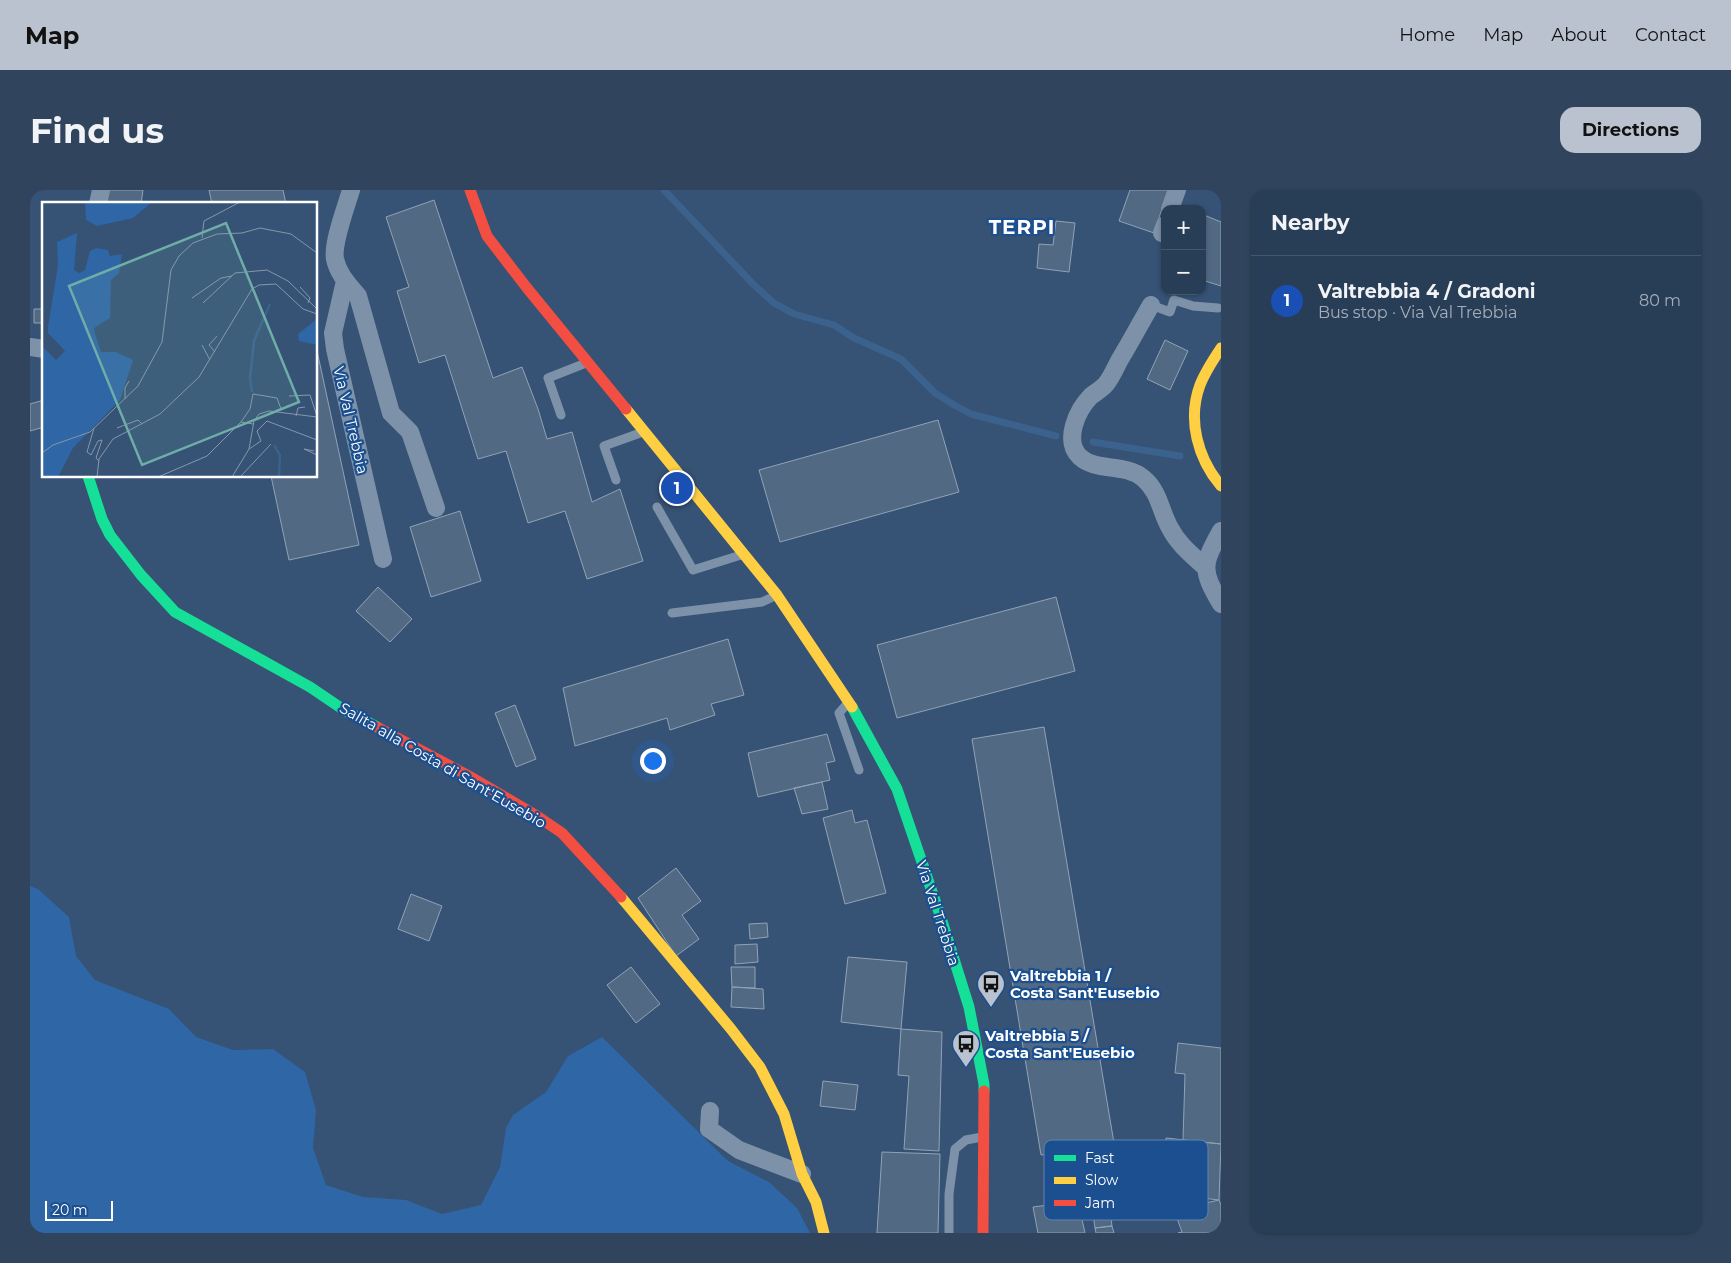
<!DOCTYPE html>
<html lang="en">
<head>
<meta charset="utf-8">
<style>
  body { margin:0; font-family:Montserrat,sans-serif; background:#30455d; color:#f1f3f6 }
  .controls { position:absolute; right:15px; top:15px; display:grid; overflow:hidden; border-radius:10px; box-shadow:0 1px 4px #0004 }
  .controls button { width:45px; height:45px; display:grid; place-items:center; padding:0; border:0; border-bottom:1px solid #44576d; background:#283e57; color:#f1f3f6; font:25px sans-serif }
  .scale { position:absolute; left:15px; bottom:12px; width:68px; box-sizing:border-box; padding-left:5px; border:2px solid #fff; border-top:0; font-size:14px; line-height:18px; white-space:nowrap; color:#fff; -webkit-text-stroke:4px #1b4f8f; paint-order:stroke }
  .you { position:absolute; left:622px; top:570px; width:18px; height:18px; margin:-12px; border:4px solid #fff; border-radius:50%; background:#1a73e8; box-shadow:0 0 0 8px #1a73e833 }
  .badge { display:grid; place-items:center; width:32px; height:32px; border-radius:50%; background:#b9c2ce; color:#fff; font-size:16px; font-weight:700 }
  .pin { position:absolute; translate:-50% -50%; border:2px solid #fff; box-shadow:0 1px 5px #0006 }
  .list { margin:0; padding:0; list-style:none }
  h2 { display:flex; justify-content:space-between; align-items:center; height:65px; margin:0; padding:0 20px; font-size:21px }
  h2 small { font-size:16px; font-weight:400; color:#a5aeba }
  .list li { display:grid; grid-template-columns:32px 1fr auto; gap:15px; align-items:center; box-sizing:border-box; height:90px; padding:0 20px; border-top:1px solid #44576d }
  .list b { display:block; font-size:19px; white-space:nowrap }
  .list p { margin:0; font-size:16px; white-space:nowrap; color:#a5aeba }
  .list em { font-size:16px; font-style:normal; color:#a5aeba }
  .map { position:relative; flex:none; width:1191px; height:1043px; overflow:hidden; border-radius:15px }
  header { display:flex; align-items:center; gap:30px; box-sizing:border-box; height:70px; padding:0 25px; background:#b9c2ce; color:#111 }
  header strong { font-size:24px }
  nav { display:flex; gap:28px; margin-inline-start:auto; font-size:18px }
  .intro { display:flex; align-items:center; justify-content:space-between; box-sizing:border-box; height:120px; padding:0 30px }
  h1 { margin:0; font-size:35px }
  .button { padding:12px 22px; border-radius:15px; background:#b9c2ce; color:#111; font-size:18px; font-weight:700 }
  main { display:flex; gap:30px; padding:0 30px }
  aside { flex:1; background:#283e57; border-radius:15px; box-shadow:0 1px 4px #0004 }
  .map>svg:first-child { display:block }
</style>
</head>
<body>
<header>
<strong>Map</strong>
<nav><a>Home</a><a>Map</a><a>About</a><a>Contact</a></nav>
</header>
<div class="intro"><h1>Find us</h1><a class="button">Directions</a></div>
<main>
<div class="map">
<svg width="1191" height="1043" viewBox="0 0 1191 1043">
  <rect width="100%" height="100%" fill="#365274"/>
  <path fill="#2f66a5" d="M0,696L8,699L39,727L46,766L65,790L139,819L166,847L203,860L243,859L275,882L286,920L283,958L296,995L333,1007L376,1010L412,1024L451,1015L470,977L476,938L483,925L516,902L538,866L572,847L698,971L739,992L767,1018L780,1043H0Z"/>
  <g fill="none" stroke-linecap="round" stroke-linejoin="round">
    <path stroke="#3b618d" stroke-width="7" d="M634,0L724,95L744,113L764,124L804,135L824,148L871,169L905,203L924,215L941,224L1026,246
      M1063,252L1150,266"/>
  </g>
  <path fill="#526984" stroke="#92a2b6" d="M77,0H113L111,14H75Z
    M179,0H253L256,14H182Z
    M1100,0H1138L1124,43L1089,31Z
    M404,10L463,188L492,177L508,219L517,249L542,242L562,312L590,299L613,371L557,389L535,321L498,333L476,261L448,269L415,165L389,173L367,101L379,97L356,27Z
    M1174,25L1191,32V96L1172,90V29Z
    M1026,31L1045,33L1039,82L1007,78L1009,54L1023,55Z
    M4,119H14V133H4Z
    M1135,150L1158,161L1140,200L1117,189Z
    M286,156L329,355L259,370L241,286H286Z
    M14,210V237L0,241V214Z
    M908,230L929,302L750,352L729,280Z
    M430,321L451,391L401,407L380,337Z
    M348,397L382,429L360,452L326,421Z
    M1026,407L1045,481L867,528L847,455Z
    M698,449L714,505L681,514L685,525L640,540L637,528L545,556L533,498Z
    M485,515L506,569L486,577L465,523Z
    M1014,537L1084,953L1011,965L942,549Z
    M797,544L805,571L796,573L800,590L728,607L718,563Z
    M792,592L798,619L772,624L764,598Z
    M822,620L825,633L837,630L856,703L815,714L793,628Z
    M646,678L671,711L652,725L669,749L646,766L608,708Z
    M381,704L412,716L399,751L368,739Z
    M737,733L738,747L720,749L719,734Z
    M727,754L728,772L705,774V755Z
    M818,767L877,772L871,839L811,832Z
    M601,777L630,814L606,833L577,795Z
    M701,777H725V798L702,797Z
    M702,797L733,799L734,819L701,817Z
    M871,839L912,842L909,961L874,959L879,886L868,885Z
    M1148,853L1191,858V954L1153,950L1155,884L1145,883Z
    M793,891L828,895L825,920L790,916Z
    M1136,948L1191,954L1189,1010L1138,1004L1141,971L1133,970Z
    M852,962L910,964L908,1043H847Z
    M1189,1010L1191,1015V1043H1148L1152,1042L1144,1020Z
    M1048,1011L1055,1043H1008L1003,1017Z
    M1080,1021L1082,1036L1065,1038L1063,1024Z
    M1082,1036L1084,1043H1066L1065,1038Z"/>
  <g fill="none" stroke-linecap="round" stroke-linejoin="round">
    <path stroke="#7d92a8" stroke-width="9" d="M1121,115L1140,122L1144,110L1163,116L1188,118
      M531,225L518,188L556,173
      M586,290L574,256L613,242
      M627,317L663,380L711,365
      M642,423L732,412L745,406
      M817,514L809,523L829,580
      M919,1043V1004L925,959L936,950L952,947"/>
    <path stroke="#7d92a8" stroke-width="18" d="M321,0C316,17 302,54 305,69C308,84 319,95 328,106L361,223L380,242L406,318
      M68,14L71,0
      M1140,19L1147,0
      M1132,43L1135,35
      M315,91L303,143L305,159L353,369
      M1121,115C1110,134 1100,153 1089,171C1085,179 1081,188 1076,194C1072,199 1066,202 1061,206C1047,220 1033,251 1050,267C1066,282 1095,273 1113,288C1130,302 1130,321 1140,338C1148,354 1162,365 1175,377
      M0,157L14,159
      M1191,341C1172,375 1171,380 1191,414
      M680,921L679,939L709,960L772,984"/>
    <path stroke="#16e098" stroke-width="11" d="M58,286L72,329L80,345L111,385L145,422L280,497L314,520L347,537
      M822,517L867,599L911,728L939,817L954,894V901"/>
    <path stroke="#ffcf43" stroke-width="11" d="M1191,158C1183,170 1175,182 1170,195C1157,230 1168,269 1191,296
      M596,219L747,405L822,517
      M591,707L701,839L730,877L754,924L772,984L786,1012L794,1043"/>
    <path stroke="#f24e42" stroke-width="11" d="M440,0L457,46L497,98L596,219
      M347,537L439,586L507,626L532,643L591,707
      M953,1043L954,901"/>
  </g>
  <defs>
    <symbol id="bus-pin" viewBox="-11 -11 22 30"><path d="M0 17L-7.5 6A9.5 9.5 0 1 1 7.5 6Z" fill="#b9c2ce" stroke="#1b4f8f"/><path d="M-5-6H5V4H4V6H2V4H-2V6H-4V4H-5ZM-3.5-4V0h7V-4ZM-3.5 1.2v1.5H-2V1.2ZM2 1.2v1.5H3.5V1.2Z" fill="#111"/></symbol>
  </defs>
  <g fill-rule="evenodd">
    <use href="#bus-pin" x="945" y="778" width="32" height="43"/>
    <use href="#bus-pin" x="920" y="838" width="32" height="43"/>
  </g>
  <g text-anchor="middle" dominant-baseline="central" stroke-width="4.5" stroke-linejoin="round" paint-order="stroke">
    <g font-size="15" fill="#fff" stroke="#1b4f8f">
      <text transform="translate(321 230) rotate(77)">Via Val Trebbia</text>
      <text transform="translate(413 575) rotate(30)">Salita alla Costa di Sant'Eusebio</text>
      <text transform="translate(908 723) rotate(72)">Via Val Trebbia</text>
    </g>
    <g font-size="15" font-weight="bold" fill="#fff" stroke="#1b4f8f" text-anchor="start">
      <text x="980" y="785">Valtrebbia 1 /<tspan x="980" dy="17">Costa Sant'Eusebio</tspan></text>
      <text x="955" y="845">Valtrebbia 5 /<tspan x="955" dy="17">Costa Sant'Eusebio</tspan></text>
    </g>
    <g font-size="20" font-weight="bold" letter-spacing="1" fill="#fff" stroke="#1b4f8f">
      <text x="992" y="37">TERPI</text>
    </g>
  </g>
  <g transform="translate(12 12)">
    <rect width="275" height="275" fill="#365274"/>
    <path d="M43,0H110L91,16L55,24L44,18ZM35,31L32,68L37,71L43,68L48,49L54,46L66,48L68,54L80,52L77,71L69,78L68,116L52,126L53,132L59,150H74L91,158L78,198L31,246L16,275H0V144L14,158L23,149L6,131V125L16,63L15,40ZM275,117V143L257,139L256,132Z" fill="#2f66a5"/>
    <path fill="none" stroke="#3b618d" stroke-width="2.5" d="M210,190L208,176L212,139L228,102M232,243L238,253L237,275"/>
    <path fill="none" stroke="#8697ac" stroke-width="1" d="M160,36L162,19L198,0M258,85L268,96L266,101M150,96L179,76L190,74M161,101L193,71L225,68L246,79L275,107M160,143L168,158M173,150L167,143L175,134M247,194L268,193L275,214M83,197V186L87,179M254,214L256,206L263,205M199,220L208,207L211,192L235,196L239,207M52,226L45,250L49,253L56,239L60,238L54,256L57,259M75,226L96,218L100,222M207,247L219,239L215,229L225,219L275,238M272,249L262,247L275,253M0,251L11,243L48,230L96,184L120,140L129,68L137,54L151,41L175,32L200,31L218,26L249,32L275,51M55,275L57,257L71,237L118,212L157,175L210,87L217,83L234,82L261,107L275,112M116,275L165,254L199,220L211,222M190,275L207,247L212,219L217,212L227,209L275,215M198,275L229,242"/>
    <path fill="#6fada8" fill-opacity="0.15" stroke="#6fada8" stroke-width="2.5" d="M184,21L257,200L100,263L27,84Z"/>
    <rect width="275" height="275" fill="none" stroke="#fff" stroke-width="2.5"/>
  </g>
  <rect x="1014" y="950" width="164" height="80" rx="8" fill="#1b4f8f" stroke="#5f84b1" stroke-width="1"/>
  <rect x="1024" y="965" width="22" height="6" fill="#16e098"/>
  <rect x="1024" y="987" width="22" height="7" fill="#ffcf43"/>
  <rect x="1024" y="1010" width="22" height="6" fill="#f24e42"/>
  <g font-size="14" fill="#fff">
    <text x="1055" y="973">Fast</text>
    <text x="1055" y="995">Slow</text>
    <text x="1055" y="1018">Jam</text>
  </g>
</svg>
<div class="controls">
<button>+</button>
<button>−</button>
</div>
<div class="scale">20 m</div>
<div class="you"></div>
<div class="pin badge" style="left:647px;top:298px;background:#1a4fb4">1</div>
</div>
<aside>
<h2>Nearby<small></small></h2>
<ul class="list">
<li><span class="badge" style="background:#1a4fb4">1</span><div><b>Valtrebbia 4 / Gradoni</b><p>Bus stop · Via Val Trebbia</p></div><em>80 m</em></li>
</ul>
</aside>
</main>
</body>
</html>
